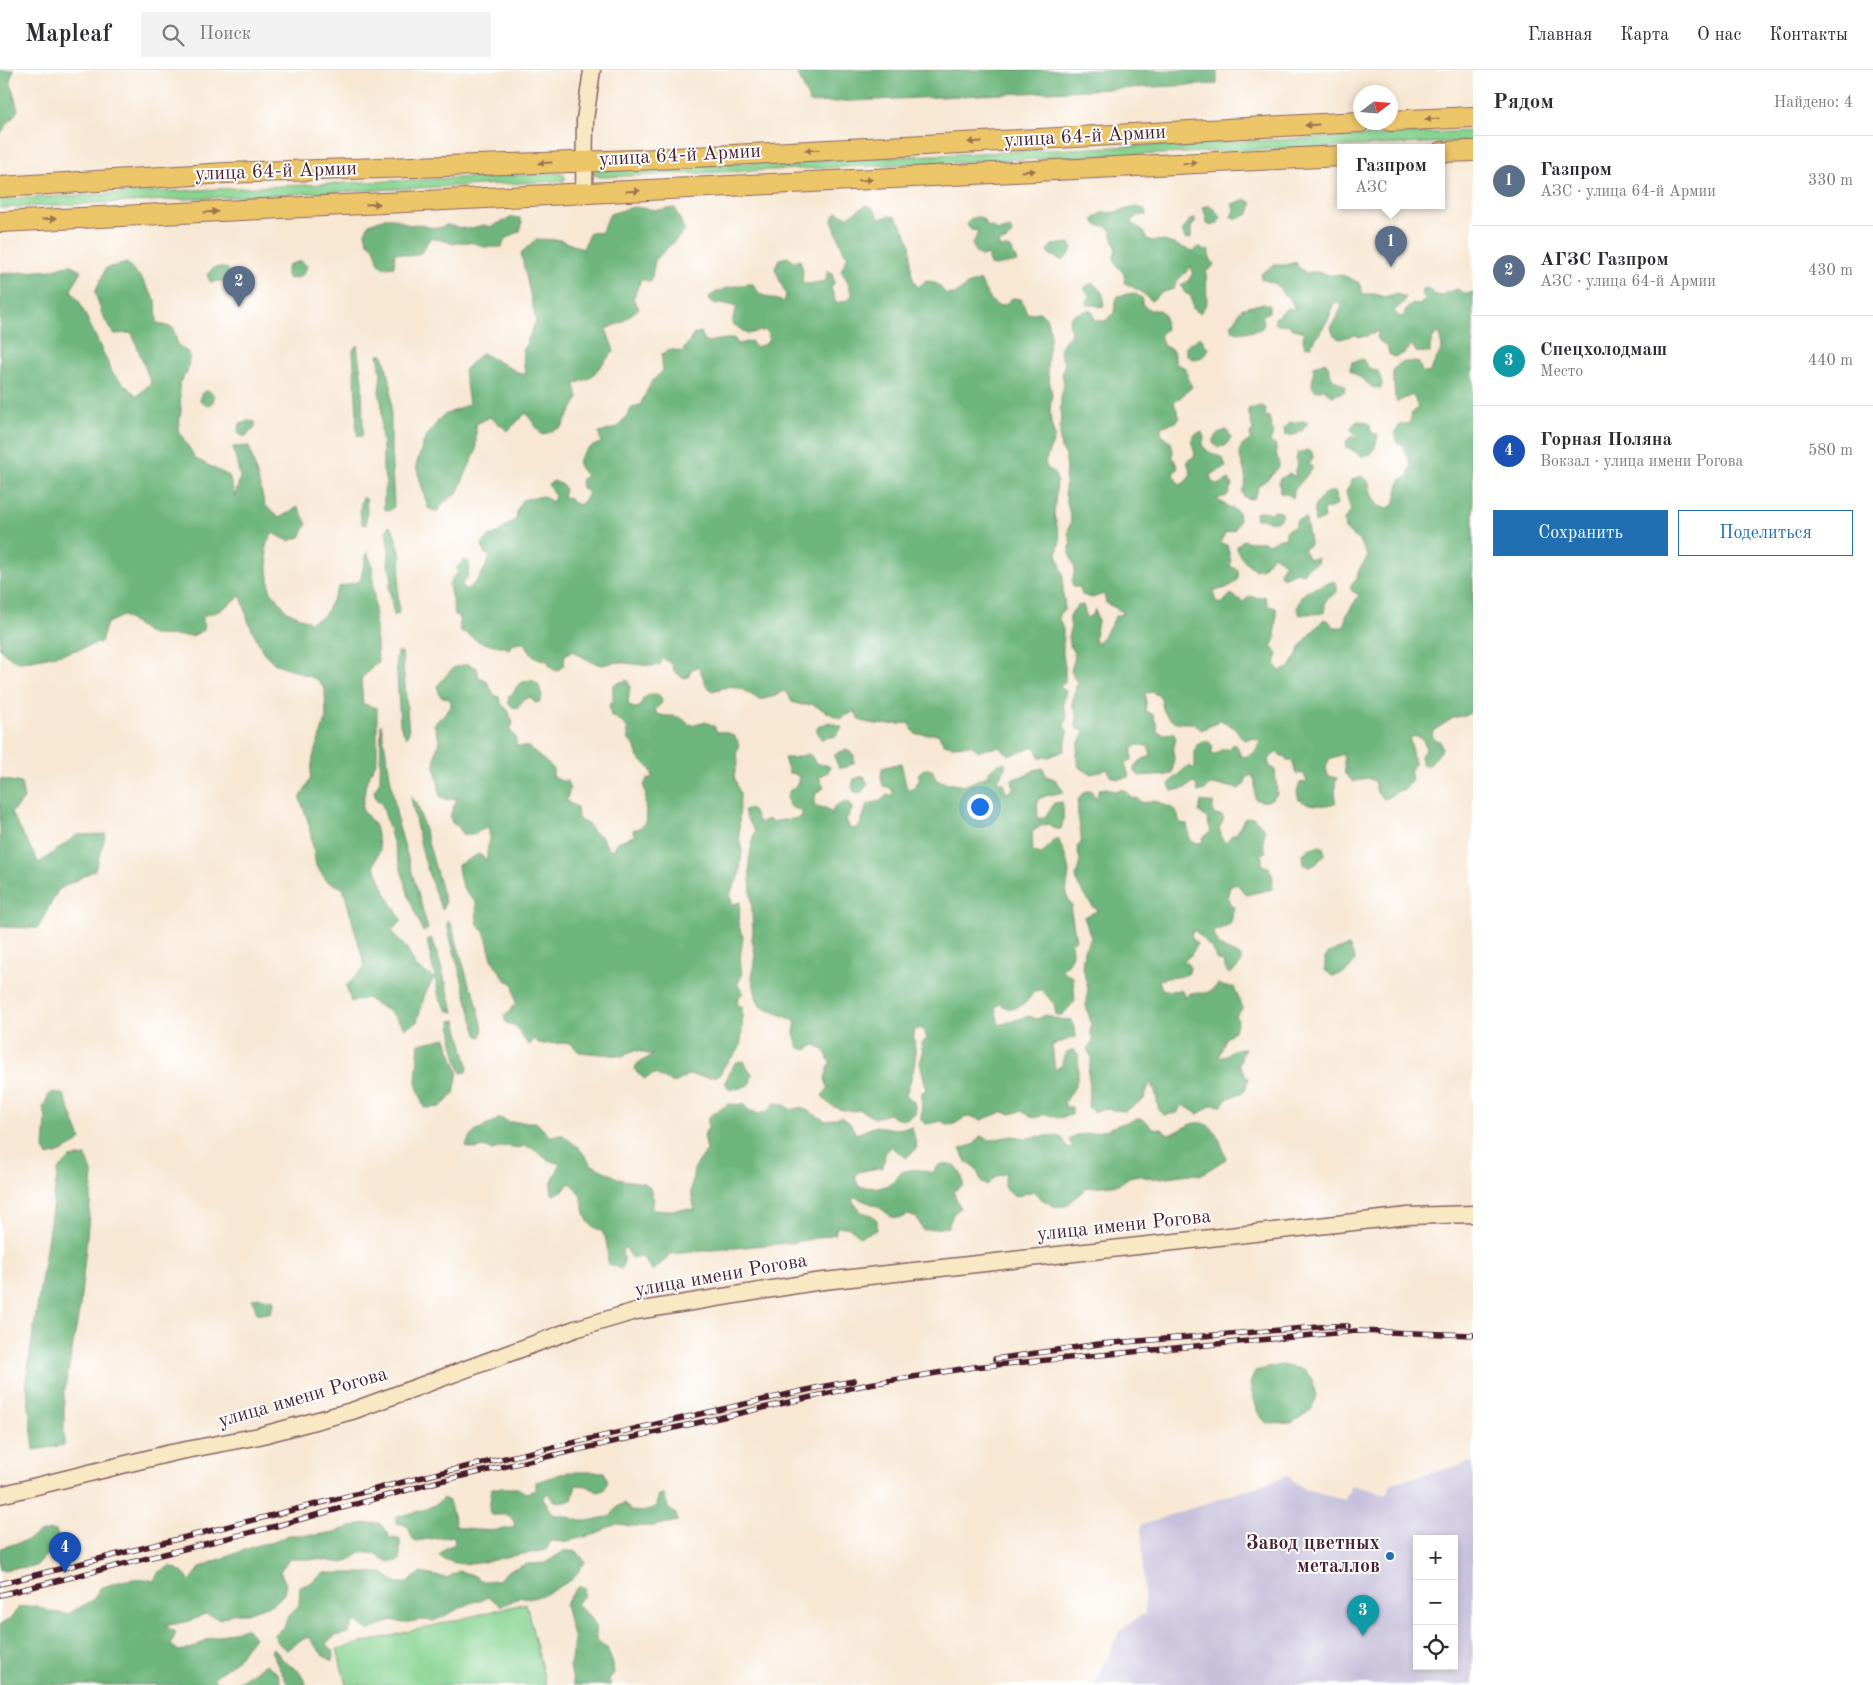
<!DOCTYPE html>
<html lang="ru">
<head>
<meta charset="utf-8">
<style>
  body { margin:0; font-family:"Old Standard TT",serif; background:#f2f2f3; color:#2b2b33 }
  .controls { position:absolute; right:15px; bottom:15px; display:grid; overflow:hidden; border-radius:0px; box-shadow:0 2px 8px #0003 }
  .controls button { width:45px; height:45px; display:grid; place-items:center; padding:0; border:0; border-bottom:1px solid #e1e1e2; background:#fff; color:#2b2b33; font:25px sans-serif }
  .compass { position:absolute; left:1353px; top:15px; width:45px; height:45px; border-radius:50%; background:#fff; box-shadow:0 2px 8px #0003; rotate:74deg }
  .you { position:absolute; left:979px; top:736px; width:18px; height:18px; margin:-12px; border:4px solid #fff; border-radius:50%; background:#1a73e8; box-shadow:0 0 0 8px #1a73e833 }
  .badge { display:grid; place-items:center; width:32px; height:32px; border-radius:50%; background:#1f6fb2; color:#fff; font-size:16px; font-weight:700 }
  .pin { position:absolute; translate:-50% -41px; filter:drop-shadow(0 1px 2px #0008) }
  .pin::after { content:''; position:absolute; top:26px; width:18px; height:15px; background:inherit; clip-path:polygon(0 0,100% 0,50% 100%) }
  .popup { position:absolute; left:1337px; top:74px; width:108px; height:65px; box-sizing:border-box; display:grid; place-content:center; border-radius:0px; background:#fff; filter:drop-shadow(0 1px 4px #0005); font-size:16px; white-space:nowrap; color:#7c7c81 }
  .popup b { font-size:19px; color:#2b2b33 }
  .popup::after { content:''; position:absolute; left:50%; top:100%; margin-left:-10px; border:10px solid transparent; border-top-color:#fff }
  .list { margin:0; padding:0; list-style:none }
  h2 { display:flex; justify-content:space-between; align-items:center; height:65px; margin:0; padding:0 20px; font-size:21px }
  h2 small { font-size:16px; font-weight:400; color:#7c7c81 }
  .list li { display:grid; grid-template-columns:32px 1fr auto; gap:15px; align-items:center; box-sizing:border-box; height:90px; padding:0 20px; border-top:1px solid #e1e1e2 }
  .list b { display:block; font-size:19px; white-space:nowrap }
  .list p { margin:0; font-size:16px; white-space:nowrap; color:#7c7c81 }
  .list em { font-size:16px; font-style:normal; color:#7c7c81 }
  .actions { display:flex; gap:10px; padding:15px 20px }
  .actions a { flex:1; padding:11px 0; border:1px solid #1f6fb2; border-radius:0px; text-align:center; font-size:18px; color:#1f6fb2 }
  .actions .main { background:#1f6fb2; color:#fff }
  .icon { flex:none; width:28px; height:28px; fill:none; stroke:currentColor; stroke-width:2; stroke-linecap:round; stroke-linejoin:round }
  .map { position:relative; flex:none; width:1473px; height:1615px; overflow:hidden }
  header { display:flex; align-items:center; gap:30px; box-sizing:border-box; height:70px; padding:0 25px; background:#fff; border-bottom:1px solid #e1e1e2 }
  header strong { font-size:24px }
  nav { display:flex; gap:28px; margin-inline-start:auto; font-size:18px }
  .search { width:350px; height:45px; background:#f2f2f3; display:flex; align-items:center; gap:12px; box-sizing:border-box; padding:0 18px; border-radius:0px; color:#7c7c81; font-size:19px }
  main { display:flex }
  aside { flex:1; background:#fff }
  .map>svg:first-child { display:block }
</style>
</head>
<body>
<header>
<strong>Mapleaf</strong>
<div class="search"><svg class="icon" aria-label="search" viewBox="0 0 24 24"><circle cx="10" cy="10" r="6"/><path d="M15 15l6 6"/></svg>Поиск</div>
<nav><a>Главная</a><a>Карта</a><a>О нас</a><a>Контакты</a></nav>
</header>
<main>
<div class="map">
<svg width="1473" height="1615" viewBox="0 0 1473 1615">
  <rect width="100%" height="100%" fill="#fff"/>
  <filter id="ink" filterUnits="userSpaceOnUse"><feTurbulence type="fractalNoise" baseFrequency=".02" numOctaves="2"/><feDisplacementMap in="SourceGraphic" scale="10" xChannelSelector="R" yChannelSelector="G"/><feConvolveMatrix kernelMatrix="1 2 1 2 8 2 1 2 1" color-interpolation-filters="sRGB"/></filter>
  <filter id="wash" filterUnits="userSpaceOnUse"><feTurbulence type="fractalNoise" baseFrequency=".0096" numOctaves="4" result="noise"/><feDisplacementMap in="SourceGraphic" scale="20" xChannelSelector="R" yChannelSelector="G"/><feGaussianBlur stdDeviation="1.12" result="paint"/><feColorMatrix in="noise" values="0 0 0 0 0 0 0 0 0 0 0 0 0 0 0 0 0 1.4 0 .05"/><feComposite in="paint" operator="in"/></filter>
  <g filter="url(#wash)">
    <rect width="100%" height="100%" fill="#f7e7d3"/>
    <path fill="#c6c0da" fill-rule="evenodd" d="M1473,1392V1615H1095L1120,1560L1145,1543L1141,1455L1288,1406L1305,1420L1345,1430L1351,1415L1387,1424L1392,1413ZM1417,1469H1454V1596H1417Z"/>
    <path fill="#87d391" stroke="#68795e" d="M1473,61V71L601,107L594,105L592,102L598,100Z
      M563,103L565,107L564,111L0,138V129Z
      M526,1533L546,1615H346L337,1579Z"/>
    <path fill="#6db57b" stroke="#5c6a53" d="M0,0H14L10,10L18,40L0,64Z
      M796,0H1217V14L810,33Z
      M1246,129L1252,133L1249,144L1237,149L1231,147L1234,140L1232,134Z
      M866,135L873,138L880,149L889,146L896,147C902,157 908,164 910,175C913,189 907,206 918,217L927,211C936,212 941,216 945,224H956L967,215L980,210C987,224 996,248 1012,228L1021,229L1027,244L1039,242L1046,247L1051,264L1048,283L1047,299L1052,324L1050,339L1051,353L1055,367L1045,392L1047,398L1054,402L1057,410L1054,444L1060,469L1057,484L1063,505V521L1065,539L1059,544V549L1063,559V585L1065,597V612L1060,617L1066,621L1063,634L1067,647L1064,656L1068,662L1064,681L1049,687L1040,688L1035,677L1010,685L998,677L979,681L971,675L952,676L944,674L938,664H915L909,653C893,655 873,656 859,650L855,641L840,649L812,634L802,635L792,632L788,624L784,621L775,626L760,630L741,619L731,616L712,621L706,615L699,597L692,599L688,607L683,608L674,601L672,594L662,588L660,595L652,596L616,592L602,595L592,592L572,581L565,585L564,595L557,601L551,598L547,590C535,589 531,585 526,574L520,572L512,574L509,579C499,574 485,575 478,571C470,567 470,564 460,561L459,547L455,545L449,515L453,507L458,504L457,497L464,490L469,492C469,501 469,508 462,514L465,520C478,514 484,500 490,487L484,483L482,474C490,465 489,468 499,462C505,457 508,453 516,450L517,441L522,430L542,426L553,432L555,426L548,414L554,411L563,415L565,420L563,427L569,428L573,433L581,435L588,423L582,418L581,410L586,405C568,391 586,377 601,373L599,363L618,357L632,338L640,335L652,311L663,301L662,293V284L670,279L682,282L694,264L701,262L705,272L734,268L738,274L751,271L755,277L766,274L769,269L766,260L747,264L732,253L737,236C729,235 724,233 716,234L711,231L709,227C720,218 740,214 753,214C761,229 770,227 784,232L786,225L775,199L779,189L788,187L794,192L800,190L803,200L802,212L808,214L826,211L827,200L832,203L834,213L831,218L836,233L847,230L852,225L847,210L841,201L848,186L843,180L832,150L837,142L848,147Z
      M1210,135L1221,147L1217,154L1211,156L1206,153V146L1202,137Z
      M633,137L657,140L675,138L685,161L655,190L651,212L641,209L633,229L639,238L621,253L606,259L614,281L590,308L575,314L578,329L562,357L542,365L526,343L508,361L490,347L476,354V381L457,423L443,433L437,442L428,438L416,396L425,368L442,346L469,334L464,300L482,283L525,306L523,281L536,251L521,183L536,169L561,170L583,179L590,162L601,163L610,144Z
      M1136,137L1144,139L1147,145L1136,146L1131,153L1144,161L1146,168L1151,171C1167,168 1179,178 1194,181L1200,176L1203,181L1209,180V186L1214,195L1206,202L1207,233L1200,243L1193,239L1191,226L1185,223L1181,216L1188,211L1193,203L1191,196C1186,205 1176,207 1174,219L1160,223L1152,231L1140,221L1125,213L1124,204L1115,193L1114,187L1116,178L1110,158L1106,156H1098L1093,150L1101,143L1116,142Z
      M513,147L520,148L522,153L520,161L505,169L502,177H484L474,173L462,172L453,174L446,171L430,168L421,183L410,186L395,182L394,196L384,198L379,194L374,177L367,171L365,162L369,154L385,148H394L409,155L418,154L428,157L438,158L447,155L467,159L484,155L490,157Z
      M976,147C984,147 985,151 987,157L990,156L998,161L1010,158L1012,164L1007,170L999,173V178L1006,177L1011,178L1017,192L995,196L990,195L987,185L982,187L976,183L972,173L975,170L978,161L971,160L967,154L970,149Z
      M1195,148V153L1191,157V168L1185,169L1182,161L1190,150Z
      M1070,173L1072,177C1070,184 1068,188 1061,190L1049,184L1047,180L1052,175Z
      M301,191L307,196C304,206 300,208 289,209L286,203L288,195Z
      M1296,192L1298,197L1303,200L1305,203C1315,201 1320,202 1329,205C1332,206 1336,204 1340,205C1347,206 1353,210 1359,213L1363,224H1374L1384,227L1396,224L1405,227L1404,232L1394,241L1398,246L1403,247L1406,240L1412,233L1419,235L1426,229L1422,225V219L1429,218L1433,224L1440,226L1447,222L1458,219L1466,224L1473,222V639L1469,644L1453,648L1433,661L1432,668L1440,671L1442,679L1430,694L1423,696L1420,687L1426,679L1423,670L1417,666L1412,667L1410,669L1414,694L1410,702L1412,710L1404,720C1396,720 1392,726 1384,729L1377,723L1374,711L1367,708L1353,712L1345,704L1343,684L1329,689L1326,698L1328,706L1337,708C1333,718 1337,723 1335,733C1322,737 1311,736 1299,730L1297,722L1300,713L1307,712L1304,704L1296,703L1292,690H1287L1285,686H1281L1277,681L1268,690L1270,697L1275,699L1277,724C1270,732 1265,733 1255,729V711L1252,705L1247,707L1244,715L1238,719L1226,716L1210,715L1205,720L1198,722L1196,714L1192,713L1186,718L1172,721L1169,715L1172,710L1188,696L1195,699V680L1198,673L1207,670L1213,676L1211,684H1216L1222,679H1229L1234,673L1238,678L1241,687C1254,685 1256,683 1260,671L1252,668L1244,670L1233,657L1219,649L1215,654L1201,660L1195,653C1173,654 1163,651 1161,627L1152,622L1145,623L1146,634L1145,641L1153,645L1157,656V662L1164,664L1173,663L1176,668L1173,681L1174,688L1172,704C1160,708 1150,704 1139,706L1134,701V696L1143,689L1151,686L1148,676L1137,675L1132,679V690L1125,693L1129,707L1118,709L1110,706L1108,699L1091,704L1079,697C1075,683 1077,673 1085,661L1078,659L1076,656L1077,647L1072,634L1077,613L1071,601L1075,587L1069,572L1068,566L1071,557C1068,547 1070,544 1077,536L1083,535L1087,548L1093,545L1095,539L1098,552L1094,570L1098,573C1104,564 1112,556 1115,546L1125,543L1106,533L1104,524L1092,528L1082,525L1080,517H1074L1072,512L1075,498L1069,483L1071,473L1068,463L1071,450L1065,423L1066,385L1061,379L1060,369L1061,328L1064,314L1062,303L1065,293C1056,284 1061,272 1071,265L1069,249L1073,245L1089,240L1093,243L1095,251H1105L1114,243L1115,234L1118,226L1134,223L1142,228V234L1150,240H1160L1164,245L1166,259L1160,264L1163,275L1173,281L1176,294L1186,298L1188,309L1192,317L1174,333L1180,348L1175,352L1161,357V366L1171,371L1173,381L1172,386L1178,398L1173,404L1179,415L1184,413L1191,405L1187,391L1195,386L1192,369L1195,364L1202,362L1204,368L1202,375L1209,382L1223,388L1226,397L1210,405L1212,412L1218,415L1229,409L1232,415L1227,426L1216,429L1238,442L1239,451L1234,460L1225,463L1220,473L1227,475L1231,492L1230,496L1238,500C1241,515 1225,519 1213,521L1216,532L1221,534L1231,524L1243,532L1250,526L1257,528L1265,526L1268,536L1276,538C1278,550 1273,555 1276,569L1271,576L1278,583L1275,594L1279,601L1290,598L1302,574L1324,549L1329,551L1334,557H1344L1346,546L1359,525L1352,521L1350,516L1356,510L1360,498L1368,487L1358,469L1352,466L1345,459L1344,450L1351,441L1346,422L1352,410L1361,406L1368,411L1372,426L1378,436L1387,438L1394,435L1400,410L1408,407L1411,395L1402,375L1397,373L1394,363L1400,355L1410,353L1411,344L1418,338L1415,329L1412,325L1397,332C1394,326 1395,322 1394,316C1394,313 1393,311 1393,308C1391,292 1408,290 1419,293L1422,302L1429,303L1442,278L1439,262C1431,267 1430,273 1430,283L1416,282L1412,274C1407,282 1403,285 1394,287L1389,284L1387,276L1380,272L1377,267L1379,261L1366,266L1360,267L1355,265L1339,269L1333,264L1331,257L1342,237L1337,232L1333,234L1329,248L1311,276L1305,277L1303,269L1304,262L1291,258L1289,254L1281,256L1275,253V248L1286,239H1295L1289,227L1284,225L1276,214L1261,209V204L1274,195H1286Z
      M127,193L142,209L156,231L157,253L173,258L178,275L190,284L187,302L179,313L181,341L178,360L196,389L229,406L235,427L240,407L233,377L249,376L265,435L279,448L298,437L307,454L300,467L289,471L273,463L266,475L270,520L287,541L310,552L324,546L339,517L360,511L367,482L372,494L378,592L361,609L363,634L377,638V690L366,713L362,739L375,756L380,780L374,795L386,824L402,851L391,861L407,879L416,897L434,908L425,924L417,952L405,958L390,942L366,928L351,932L346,916L365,897L343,818L327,811L316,796L309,754L300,729L310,710L313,687L326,648L325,620L318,610L274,593L263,582L249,553L241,526L219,541L203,546L204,560L192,566L152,565L123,546L107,553L101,572C73,582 47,588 17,592L0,579V204L51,200L70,194L81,201L71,220L79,231L113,304L137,326L151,313L132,263L114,264L103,247L95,222L106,198Z
      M216,197L228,199L230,204L226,211L210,212L207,204L212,199Z
      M1093,213C1102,221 1106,225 1103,238L1095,235H1087L1085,231L1090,226L1085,221V217Z
      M1263,233L1269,235V242L1262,246L1264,253L1262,258C1253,263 1247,261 1238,263L1233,261L1231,254L1235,251L1241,239Z
      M1199,267L1202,269L1204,274L1209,278C1204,292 1184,294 1186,276C1190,272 1195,272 1199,267Z
      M357,275L362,311L363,361L362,366H358L356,359L357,344L353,280Z
      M383,284L391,316V377L394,437L389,441L384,439V421L386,414L383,400V379L381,361L382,337L379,321L381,304L378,285Z
      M1363,289C1367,297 1368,299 1378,301L1382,313L1381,318L1372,317C1370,315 1355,303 1351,302L1350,298L1352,292Z
      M1325,292C1330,297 1329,301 1332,307C1334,312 1341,312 1345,316L1344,322L1332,326L1324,319L1316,321L1312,316L1314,296Z
      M200 328a7 7 0 1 1 14 0a7 7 0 1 1-14 0Z
      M1261,336L1266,338L1265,346L1269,347L1273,363L1270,372L1276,376C1275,384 1279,389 1279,397L1269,408L1258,416L1257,422L1254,428L1249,429L1244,427L1242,421C1251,408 1240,394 1239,381L1242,376L1251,369L1250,364L1253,360L1248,339Z
      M248,351L255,352V358L244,367L239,364L238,360L240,354Z
      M1304,351L1308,353C1302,362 1296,367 1285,365L1284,359L1289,353Z
      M1357,351L1366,352L1370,355L1371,362L1378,365L1375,377L1371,384L1362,386L1347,377L1346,371L1349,368L1357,366L1350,358Z
      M1227,360L1231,368L1225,376L1218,377L1213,373C1214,364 1219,362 1227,360Z
      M1307,380L1312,382L1313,388L1309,394L1313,398L1295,419L1293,428L1287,424L1280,423L1279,409L1290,404L1296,407L1295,401L1298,396L1296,389L1298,383Z
      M1329,422H1336L1337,434L1333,437L1323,440L1324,449L1315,453L1314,437L1324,424Z
      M363,427L366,429L367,440L366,455L362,454C360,445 359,436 363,427Z
      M1264,441L1269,443L1275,441L1281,442L1283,446C1274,457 1268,448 1256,449L1255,443Z
      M1306,448C1306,458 1310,465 1310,475L1303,479L1309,489L1318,488L1317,493L1309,496L1303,504L1296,502L1283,508L1280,505L1281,498L1285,493L1273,485L1263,498L1255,500C1248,493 1237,488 1237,476L1243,470C1252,474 1260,469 1268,474L1280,468H1286V461L1290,458H1294L1297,450Z
      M389,456L393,459L401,486L398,524L399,543L394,546L389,516L392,509L388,495L389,481L386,461Z
      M1334,511L1337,516V522L1325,531V542C1317,545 1309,543 1300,545L1297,537L1301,527L1306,521Z
      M397,582H402L409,663L406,668L400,654L396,589Z
      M467,594L477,598L479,607L486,610L494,625L499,627L502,635L508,640L513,653L510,660L516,668V676L528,677L553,698V706L561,711H567L570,719L566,731L577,737L578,749L589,755L593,762L601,766L608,778L614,780L617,772L634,766L633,760L641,757L647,750L645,734L646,726L644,716L647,709L653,707L650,698L638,688L635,677L629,670L627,657L616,648L611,646L609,635L613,631V615L627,610L630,616L628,634L634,638L640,637L643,629L649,625L657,624L661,627L662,633L655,639L657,644C669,648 680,643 688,654L694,655L706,652L714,656L717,662C730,660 744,669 736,683L738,691L734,706L740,724L739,767L742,781L739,808L732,819L730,827L733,834L740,832L739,856L743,867L740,889L742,905L737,915L741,917L743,923L738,928L737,934L742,937C743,943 742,975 739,979C735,985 730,989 726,994C722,998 722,1004 717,1006C708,1009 696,1005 687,1005C670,1020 669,1008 654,1004L645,1009L637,1003L635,998L638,993L653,985C638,983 637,976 623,986L579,982L570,973L540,974L534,969L530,975C518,967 523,956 506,953L504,946L510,942L512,937L516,935L513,913L505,910C502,903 497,899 494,893C486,877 491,868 477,853L476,832C463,822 459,812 458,795L479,784L487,790C486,777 492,770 488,756C479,763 473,765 462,764L459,757L452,753L450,746L457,728L446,730L440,726C439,708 429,690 440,673L434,654L451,637V631L447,628L440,626L437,616L453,598Z
      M532,610L538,614L542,625L540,632L535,633L530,627L523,630L518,638L513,637L508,633L509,626L514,623C515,614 524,611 532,610Z
      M830,652L842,657L836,666L821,669L816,660L819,656Z
      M381,654L398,753L428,859L423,862L410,830L382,734L376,729L374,721L380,711Z
      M847,680L854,685V693L847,697L839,698L834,686L839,682Z
      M808,684C813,686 812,688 815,692C819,696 825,693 830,697L828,702L819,707L824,718L816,723L814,735L828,739L831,744L835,736L845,731L850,733L852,740L846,749L850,759L858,758C864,750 863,742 868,734L880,731L887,725H894L891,718L883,716L881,708L882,698L901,693L907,720L914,717L920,709L918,704L924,699H932L936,710L963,716L987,706C991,697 995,694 1005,693V698L997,712H1003L1006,723L1013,720L1012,709L1027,705L1034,700L1043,698L1046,706C1060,710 1057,712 1064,722L1045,726L1037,730L1038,749L1045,747L1054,733L1062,732C1064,741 1064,750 1061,759H1056L1048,754L1041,756L1032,762L1033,782L1042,784L1053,771L1058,768L1066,788L1069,802L1066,825L1072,836L1071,842L1076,870L1070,872C1075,884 1070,893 1061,900L1073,907L1075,931L1062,945H1056L1054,934L1042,920L1034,921C1027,934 1014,945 1000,934L995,937L999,955L1029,946L1037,949L1046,945L1056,949L1072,950L1076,967L1052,975L1055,1000L1062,995C1063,986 1065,982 1074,980L1078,984C1080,1002 1077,1019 1064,1032L1066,1037H1072V1045L1058,1048L1046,1044L1035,1048L1021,1041L1011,1044L1002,1042L981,1050C960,1041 963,1055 947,1055L942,1051L926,1054L921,1050L922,1022L927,1020L920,993L923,983L921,974L927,968L922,958L913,961C914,969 916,983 915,989C914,1001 910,1012 906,1024L914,1032L916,1042C908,1051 898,1052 889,1044L874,1048L860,1040C845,1043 829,1038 822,1025L828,1019L825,1008L830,992L824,980L815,975L806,980L799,978L794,963L796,951L762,937L757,930L752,908L755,883L752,870L753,861L749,789C752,779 751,770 755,761L746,747L744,740L750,738L754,742L759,753L768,749L772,752C782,749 790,750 800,748L803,742L789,736L787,727L790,720L797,715L799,707L793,703H789L784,688H793Z
      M864,706L868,714L862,722L856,723C851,718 852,715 854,709Z
      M0,709L21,713L24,729L11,743L39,793L77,765L106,764L95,800L58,820L38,858L0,857Z
      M1107,718L1115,721L1122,719L1129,724L1131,729L1137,728L1143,733L1154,730L1176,740L1180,753L1187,754L1190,772L1202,773L1203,767L1211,762L1207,748L1199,742L1201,731L1213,733V743L1215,745L1222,746L1224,749L1219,758L1223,771L1226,772L1232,765L1237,763L1244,749L1253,747L1265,759L1263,772L1266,782L1262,785V795L1269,797L1273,808L1272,819L1246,825L1237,814L1230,815L1228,825L1230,835L1235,838L1230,854L1214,862C1218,881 1226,878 1241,887C1241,896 1237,899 1229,904L1226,900L1223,892L1216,889C1212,876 1212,880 1205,872C1200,867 1200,864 1193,860L1191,867L1197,874L1191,885L1184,890L1190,897L1189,903C1179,909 1170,906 1159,910L1162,919L1170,921L1181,920L1186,927L1190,923C1203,923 1209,925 1218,914L1226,917H1234L1243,938L1236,946L1238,951L1235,960L1226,968L1218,988C1228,986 1234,977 1245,978L1239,994L1248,1009L1245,1021L1227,1029L1222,1036L1212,1035L1198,1044L1183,1035L1177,1043L1165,1045L1159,1041L1155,1020L1150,1012L1144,1029L1125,1041L1102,1039L1093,1042L1088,1037L1090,1015L1088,1003L1092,987L1087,980L1093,970L1090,961L1091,953L1086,936L1088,918L1082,897L1084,880L1091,868L1084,847L1099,840L1093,837L1078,815L1076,807L1080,791L1077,777L1081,773C1083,756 1067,724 1091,720L1096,730L1099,719Z
      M411,727L417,733L445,832L442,840C426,803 418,766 411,727Z
      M1320,775L1323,778L1325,784L1316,794L1310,797L1304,795L1303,784L1308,779Z
      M448,849L452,856L470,918L474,922L483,958L481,967L477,965L447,856Z
      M431,868L434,873L454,942L447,940L439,927L427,870Z
      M1349,876L1355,890C1349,902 1345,904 1332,906L1325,900V888L1330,882Z
      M456,950L468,996L467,1002L461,1003L453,973L451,951Z
      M446,968L458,1001L454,1024L440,1037L424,1038L416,1012L419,974Z
      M743,991L752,1004L750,1014L741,1018L729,1019L725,1012L735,993Z
      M55,1022L64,1025L81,1069C72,1078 61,1083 48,1086L44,1080L46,1048L43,1038L49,1024Z
      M775,1033L785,1035L791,1040L801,1037L826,1051L841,1047L849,1052L856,1064L876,1056L896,1059L912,1057L917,1078L906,1088L890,1076L885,1084L883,1097L858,1102L855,1108L859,1117C869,1117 881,1119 891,1114C894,1112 896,1108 898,1105C906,1097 923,1099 932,1103C934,1101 937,1096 940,1095C954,1089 964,1103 963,1116L953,1121L960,1138L953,1144L948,1157L923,1160L917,1148L908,1145L900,1148L892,1147L879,1137L855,1127L852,1130L861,1142L869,1144L877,1150V1160L859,1167C853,1158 848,1156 837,1157L835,1164L797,1172L671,1184L653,1201L641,1186L631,1188L627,1179L623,1178L622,1182L624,1192L621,1199L608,1194C607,1185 608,1175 605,1167C602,1158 592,1159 588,1151C582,1139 584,1122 570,1113L562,1121L553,1125C547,1112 557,1105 560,1094L548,1090L532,1078L524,1076L518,1078L506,1076L492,1080L484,1077L475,1079L466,1077C469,1060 486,1057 500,1048L509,1052H536L550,1066L563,1065L579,1078L592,1095L622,1110L645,1113L650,1118L654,1130L651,1139C665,1143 679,1137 695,1140L691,1122L694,1099L707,1080L704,1065L708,1057V1048C714,1042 722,1039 729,1034L744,1035L749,1040L759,1044L769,1040Z
      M1136,1049H1143L1153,1058L1162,1059L1168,1065C1176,1063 1181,1059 1189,1055C1213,1045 1221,1071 1226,1089L1200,1105C1180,1101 1158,1114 1139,1105L1129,1107L1119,1114L1086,1118L1066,1136L1056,1137L1043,1130L1033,1121L1014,1127L1004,1117L1006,1103L997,1106L987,1115L982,1113L976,1098L966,1092L960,1079L975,1074L980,1066L990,1070L1012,1066L1026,1068L1056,1065L1063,1069L1067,1077L1073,1078L1069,1070L1075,1065C1098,1065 1115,1055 1136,1049Z
      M86,1086L93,1105L80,1237L64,1323V1375L34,1380L26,1310L58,1100L70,1088Z
      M259,1227L275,1230L271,1242L264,1244L257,1243L252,1229Z
      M1281,1295L1303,1299L1312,1309L1316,1328L1312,1339L1292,1353L1267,1354L1258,1343L1250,1314L1255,1301Z
      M567,1402H604L608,1411L604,1420L598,1422L587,1416L576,1415L572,1430L565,1432L553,1431L548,1423L543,1428L554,1445C566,1444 571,1449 582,1451C588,1452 602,1447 610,1447L617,1437L624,1433L631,1441L643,1442L655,1437L659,1425L663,1424L669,1439L676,1444L678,1451L653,1456H632L617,1454L606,1458L597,1464L563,1472L551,1471L546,1480C534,1483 522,1484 511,1486C487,1491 461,1501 439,1486L445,1478L455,1474L454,1466L414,1471C407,1460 413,1455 396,1453V1447C412,1442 431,1441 443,1428L449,1431L456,1456C473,1461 499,1463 515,1456L513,1449L505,1445H492L489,1440L492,1418H517L526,1423L536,1420V1412Z
      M379,1453L386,1460L390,1468L400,1469V1490C381,1496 383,1484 368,1483C358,1481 356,1488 347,1491C337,1494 327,1490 316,1489C307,1489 298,1489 289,1489L280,1501L286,1514L283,1525L275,1533L247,1543H234L220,1549L205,1544L190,1551L165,1556L176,1562L171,1575L179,1581L193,1578L208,1569L246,1558L254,1568C247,1575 245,1579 239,1587C232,1595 222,1601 213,1608L219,1614L218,1615H0V1555L11,1548L19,1537L37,1536L51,1542L68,1544L93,1530L100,1518C118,1512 135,1505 154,1511L158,1503L170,1496L180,1500L190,1511L201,1497L215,1491L258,1475L274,1472L289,1465H316L334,1462L360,1454Z
      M51,1460L56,1461L60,1470L56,1481L46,1485L36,1496L0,1500V1478L28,1470L39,1463Z
      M564,1481H577L585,1492L573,1509L549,1523L533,1528L521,1527L501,1536L489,1527L471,1533L434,1551L421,1550L403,1553L392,1550L369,1561L355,1551L348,1563L336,1566L326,1573L334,1581L332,1591L321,1583L308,1567L296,1573L287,1580C280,1576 277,1572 274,1564L284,1557L288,1546L299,1535L300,1517L310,1513L324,1503H383L396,1513H407L420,1503L447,1508L459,1501L473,1505L483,1511L498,1510L509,1500L528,1494L545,1493Z
      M580,1516L585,1518L584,1526L576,1534C581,1540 587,1543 591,1548C602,1560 587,1568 607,1578L613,1594L614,1603L609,1610L611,1615H574L573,1613L570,1595L574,1570L565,1535L575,1520Z
      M273,1578L285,1592L300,1602L306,1615H288L271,1581Z
      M266,1594L278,1604L281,1615H234C246,1609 254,1600 266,1594Z"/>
  </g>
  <g filter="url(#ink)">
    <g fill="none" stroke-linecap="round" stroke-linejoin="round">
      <defs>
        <path id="secondary" d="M584,124L585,50L592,0
          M0,1425L171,1383L259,1366L352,1341L575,1259L636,1241L815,1212L1408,1146L1473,1144"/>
        <path id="trunk" d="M1390,51L1473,47
          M1441,82L1473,81
          M0,117L226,103L637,90L1360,52
          M0,152L1341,86"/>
      </defs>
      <use href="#secondary" stroke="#876566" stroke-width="19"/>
      <use href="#trunk" stroke="#876566" stroke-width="22"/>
      <use href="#secondary" stroke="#f8e8c3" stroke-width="16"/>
      <use href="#trunk" stroke="#edc569" stroke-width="20"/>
      <defs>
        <path id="rail" d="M995,1289L1099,1274L1332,1256H1348
          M0,1514L439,1403L820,1317L854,1311
          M0,1525L276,1456L440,1411L869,1314L974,1297L1356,1261L1473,1265"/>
      </defs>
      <use href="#rail" stroke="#4a1f2b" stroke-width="5.5"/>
      <use href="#rail" stroke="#fff" stroke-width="4" stroke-dasharray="11" stroke-linecap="butt"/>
    </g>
    <defs><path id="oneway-solid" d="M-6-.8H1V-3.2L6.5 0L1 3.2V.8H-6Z" transform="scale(1.25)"/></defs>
    <g fill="#9c724a">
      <use href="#oneway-solid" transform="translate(1432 49) rotate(177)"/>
      <use href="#oneway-solid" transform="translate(1312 55) rotate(177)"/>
      <use href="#oneway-solid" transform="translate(975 72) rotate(177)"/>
      <use href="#oneway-solid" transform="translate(812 80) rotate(178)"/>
      <use href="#oneway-solid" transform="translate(545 93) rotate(177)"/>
      <use href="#oneway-solid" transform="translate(1190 93) rotate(-3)"/>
      <use href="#oneway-solid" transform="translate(1028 101) rotate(-3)"/>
      <use href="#oneway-solid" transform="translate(865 110) rotate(-3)"/>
      <use href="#oneway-solid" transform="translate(633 121) rotate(-3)"/>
      <use href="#oneway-solid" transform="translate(373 134) rotate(-3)"/>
      <use href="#oneway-solid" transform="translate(211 142) rotate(-3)"/>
      <use href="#oneway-solid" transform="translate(49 149) rotate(-3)"/>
    </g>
  </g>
  <circle fill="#1f6fb2" stroke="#fff" stroke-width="2" cx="1390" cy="1486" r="5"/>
  <g text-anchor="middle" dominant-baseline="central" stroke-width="4" stroke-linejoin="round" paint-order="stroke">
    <g font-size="20" fill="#4a1f2b" stroke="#fff">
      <text transform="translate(1085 67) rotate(-3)">улица 64-й Армии</text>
      <text transform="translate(680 86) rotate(-3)">улица 64-й Армии</text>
      <text transform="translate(276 102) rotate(-2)">улица 64-й Армии</text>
      <text transform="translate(1124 1156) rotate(-6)">улица имени Рогова</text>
      <text transform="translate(721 1206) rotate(-10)">улица имени Рогова</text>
      <text transform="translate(303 1328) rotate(-16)">улица имени Рогова</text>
    </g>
    <g font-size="20" font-weight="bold" fill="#4a1f2b" stroke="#fff" text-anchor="end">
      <text x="1380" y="1474">Завод цветных<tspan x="1380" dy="23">металлов</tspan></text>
    </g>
  </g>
</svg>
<div class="controls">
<button>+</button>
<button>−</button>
<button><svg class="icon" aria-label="locate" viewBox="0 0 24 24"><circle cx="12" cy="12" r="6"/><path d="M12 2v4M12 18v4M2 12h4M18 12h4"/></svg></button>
</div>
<svg class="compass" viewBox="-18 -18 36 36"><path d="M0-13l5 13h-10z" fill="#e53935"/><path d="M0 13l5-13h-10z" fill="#7c7c81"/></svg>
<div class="you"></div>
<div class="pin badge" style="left:1391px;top:197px;background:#5c6f8a">1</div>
<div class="popup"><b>Газпром</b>АЗС</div>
<div class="pin badge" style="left:239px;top:237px;background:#5c6f8a">2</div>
<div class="pin badge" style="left:1363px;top:1566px;background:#0f9aa8">3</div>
<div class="pin badge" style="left:65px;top:1503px;background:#1a4fb4">4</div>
</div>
<aside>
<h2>Рядом<small>Найдено: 4</small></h2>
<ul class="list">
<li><span class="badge" style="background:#5c6f8a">1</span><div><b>Газпром</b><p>АЗС · улица 64-й Армии</p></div><em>330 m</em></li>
<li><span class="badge" style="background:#5c6f8a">2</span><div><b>АГЗС Газпром</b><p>АЗС · улица 64-й Армии</p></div><em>430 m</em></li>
<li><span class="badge" style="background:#0f9aa8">3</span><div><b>Спецхолодмаш</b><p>Место</p></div><em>440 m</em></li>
<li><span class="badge" style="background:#1a4fb4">4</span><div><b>Горная Поляна</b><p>Вокзал · улица имени Рогова</p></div><em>580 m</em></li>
</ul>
<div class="actions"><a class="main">Сохранить</a><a>Поделиться</a></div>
</aside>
</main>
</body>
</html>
